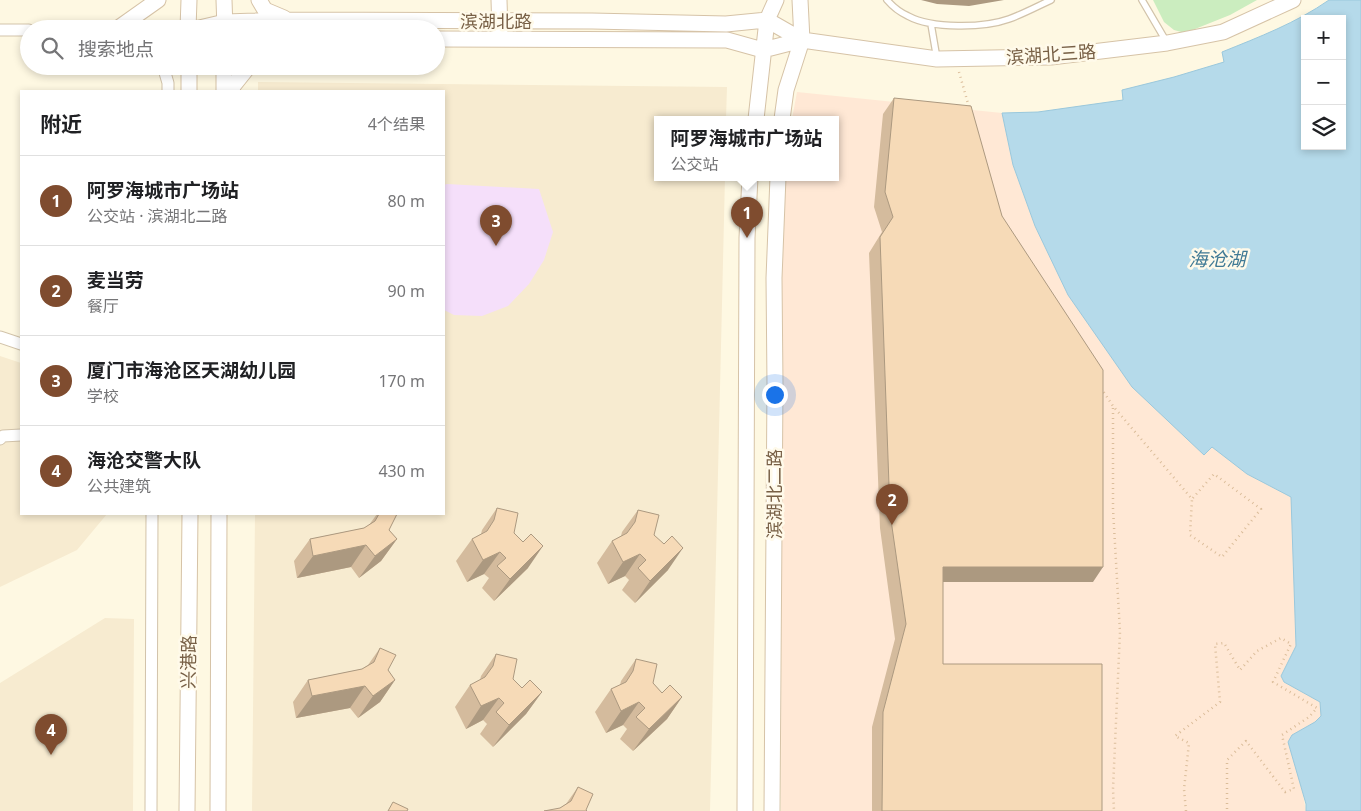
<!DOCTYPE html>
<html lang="zh">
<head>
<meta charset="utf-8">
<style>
  body { margin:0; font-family:"Noto Sans","Noto Sans SC",sans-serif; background:#f2f2f2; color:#202124 }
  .controls { position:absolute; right:15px; top:15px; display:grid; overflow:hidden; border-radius:0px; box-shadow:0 2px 8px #0003 }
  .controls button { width:45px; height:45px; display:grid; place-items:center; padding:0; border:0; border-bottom:1px solid #e0e0e0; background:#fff; color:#202124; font:25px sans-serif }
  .you { position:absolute; left:774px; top:394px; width:18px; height:18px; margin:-12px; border:4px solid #fff; border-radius:50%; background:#1a73e8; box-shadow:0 0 0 8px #1a73e833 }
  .badge { display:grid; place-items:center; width:32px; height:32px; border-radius:50%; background:#7f4c2f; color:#fff; font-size:16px; font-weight:700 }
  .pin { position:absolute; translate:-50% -41px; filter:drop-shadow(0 1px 2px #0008) }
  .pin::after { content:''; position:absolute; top:26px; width:18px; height:15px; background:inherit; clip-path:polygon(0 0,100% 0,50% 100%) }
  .popup { position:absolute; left:654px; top:116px; width:185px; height:65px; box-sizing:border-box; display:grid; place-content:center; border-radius:0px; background:#fff; filter:drop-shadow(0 1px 4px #0005); font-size:16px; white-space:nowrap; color:#757577 }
  .popup b { font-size:19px; color:#202124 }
  .popup::after { content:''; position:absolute; left:50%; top:100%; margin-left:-10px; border:10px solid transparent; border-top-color:#fff }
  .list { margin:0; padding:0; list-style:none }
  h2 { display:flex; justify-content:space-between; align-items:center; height:65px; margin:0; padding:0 20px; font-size:21px }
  h2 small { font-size:16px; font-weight:400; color:#757577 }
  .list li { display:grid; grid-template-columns:32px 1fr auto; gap:15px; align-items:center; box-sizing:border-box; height:90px; padding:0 20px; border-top:1px solid #e0e0e0 }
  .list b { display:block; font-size:19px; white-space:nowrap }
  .list p { margin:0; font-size:16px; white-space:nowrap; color:#757577 }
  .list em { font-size:16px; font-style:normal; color:#757577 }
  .icon { flex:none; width:28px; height:28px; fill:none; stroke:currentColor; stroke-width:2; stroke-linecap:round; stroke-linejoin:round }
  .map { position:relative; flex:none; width:1361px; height:811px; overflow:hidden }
  .search { position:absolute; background:#fff; box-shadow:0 2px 8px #0003; left:20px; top:20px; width:425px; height:55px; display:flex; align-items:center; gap:12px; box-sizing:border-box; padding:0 18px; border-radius:28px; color:#757577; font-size:19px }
  .panel { position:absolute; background:#fff; box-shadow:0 2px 8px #0003; left:20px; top:90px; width:425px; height:425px; border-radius:0px }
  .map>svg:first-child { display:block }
</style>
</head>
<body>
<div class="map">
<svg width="1361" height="811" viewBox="0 0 1361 811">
  <rect width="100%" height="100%" fill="#fef8e2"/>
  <path fill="#f7ebd0" d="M258,82L727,87L726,119H658V177H725L710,811H252L255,514H444V91H258Z
    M0,356L21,363V514H107L77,550L0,587Z
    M105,618L134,619L133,811H0V683Z"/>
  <path fill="#ffe8d5" d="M797,92L1002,113L1013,165L1035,226L1204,454L1211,446L1247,474L1292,497L1296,646L1281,676L1284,682L1320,702L1322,716L1315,722L1292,735L1306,811H781L782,191L784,177H836V119H792Z"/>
  <path fill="#f5dffa" d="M447,184L539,189L553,232L544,260L529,284L508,306L482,316L454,315L444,310V185Z"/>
  <path fill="#cbedbf" d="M1153,0H1257L1230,15L1185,33L1174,30L1164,22Z"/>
  <path fill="#b5daea" stroke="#9ac8dc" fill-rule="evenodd" d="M1329,0H1361V811H1306V804L1288,742L1292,735L1315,722L1321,716L1320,702L1284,682L1281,676L1296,646L1291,497L1247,474L1212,447L1204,455L1132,387L1068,295L1035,226L1013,165L1002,113L1038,112L1123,100L1122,90L1174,77L1224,62L1222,52C1259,37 1296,23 1329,0ZM1305,19H1342V146H1305Z"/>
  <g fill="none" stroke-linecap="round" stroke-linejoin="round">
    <defs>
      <path id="lane" d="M887,0C893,7 899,12 908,16C932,29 984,28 1009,19C1023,14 1038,6 1051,0
        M1142,0L1166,41
        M931,24L937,59"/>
      <path id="street" d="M0,30H29
        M163,66L168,83V91
        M0,337L21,344
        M0,439L3,436L21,435
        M151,811L152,514"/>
      <path id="secondary" d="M224,0L225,29
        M259,0L265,10L284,18
        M499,0L500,31
        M117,29L158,0
        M188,29L189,0
        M195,29L225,22L288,20L592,21L726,24L767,20L802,40L937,59L1051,57L1167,43L1223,32L1293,0
        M436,39L727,40L763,50L802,40
        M189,66V91
        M224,66V91
        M232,91L233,86L249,66
        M756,119L767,20L776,0
        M782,119L786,90L802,40L800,0
        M187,811L190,514
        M218,811L219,514
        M745,811L747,238L750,177
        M772,811L775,385L774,278L778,177"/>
    </defs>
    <use href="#lane" stroke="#d2c3aa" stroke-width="8"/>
    <use href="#street" stroke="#d2c3aa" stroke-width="13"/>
    <use href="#secondary" stroke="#d6c3a7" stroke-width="17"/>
    <path stroke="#dbbd9a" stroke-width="2.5" stroke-dasharray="1 4" stroke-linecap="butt" d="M959,72L969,107
      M1101,388L1113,406L1192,499L1190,535L1222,557L1261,509L1214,474L1192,499
      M1113,408V509L1120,632L1113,789L1114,811
      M1186,811L1184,789L1189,743L1175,736L1220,702L1215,644L1224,643L1240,670L1257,651L1281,638L1291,644L1273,682L1317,708L1309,717L1282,735L1294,789L1285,792L1246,741L1227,760V811"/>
    <use href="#lane" stroke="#fff" stroke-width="5.5"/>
    <use href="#street" stroke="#fff" stroke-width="11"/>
    <use href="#secondary" stroke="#fff" stroke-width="15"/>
  </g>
  <path fill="#d4bb9d" d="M894,98L1093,582H943V664L1102,811H872V727L895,639L880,528L869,253L882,232L874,207L883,114Z
    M497,508L514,533L528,568L494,601L482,588L489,578L484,574L467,582L456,561L472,539L481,534L482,530Z
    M638,510L654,535L668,570L635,603L622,590L629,580L625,576L608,584L597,563L612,541L621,536L622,532Z
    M377,514H396L389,530L397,539L381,561L359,578L351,567L297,578L294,561L310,539L364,528L369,525Z
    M380,648L388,670L395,680L380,702L358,718L350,708L296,718L293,702L308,680L362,669L368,665Z
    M496,654L513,679L522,688L542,692L526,714L493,747L480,734L487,724L483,720L466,729L455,707L470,685L480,680L481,676Z
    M636,659L653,683L662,693L682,697L667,719L633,751L620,739L627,729L623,725L606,733L595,712L611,689L620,685L621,681Z
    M578,787L586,810L560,808L566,804Z"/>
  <path fill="#ac9980" d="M921,0H1004L969,6L937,4Z
    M397,539L381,561L359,578L375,556Z
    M366,545L351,567L297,578L313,556Z
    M543,546L528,568L494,601L510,579Z
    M683,548L668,570L635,603L650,581Z
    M500,552L484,574L467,582L483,560Z
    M640,554L625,576L608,584L623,562Z
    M943,567H1103L1093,582H932Z
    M395,680L380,702L358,718L373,696Z
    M365,686L350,708L296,718L312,696Z
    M542,692L526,714L493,747L509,725Z
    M682,697L667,719L633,751L649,729Z
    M499,698L483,720L466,729L481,706Z
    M639,702L623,725L606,733L621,711Z"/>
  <path fill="#f6dab7" stroke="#ac9980" d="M894,98L971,106L1002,216L1103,370V567H943V664H1102V811H882L883,712L906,624L890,513L880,237L893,217L885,192Z
    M497,508L518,513L514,533L523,542L531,534L543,546L510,579L497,566L506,558L500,552L483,560L472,539L487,531L494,520Z
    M638,510L659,515L654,535L664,544L672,536L683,548L650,581L638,568L646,560L640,554L623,562L612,541L627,533L635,522Z
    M379,514H397L389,530L397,539L375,556L366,545L313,556L310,539L364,528L375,521Z
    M380,648L396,655L388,670L395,680L373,696L365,686L312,696L308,680L362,669L374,662Z
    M496,654L517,659L513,679L522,688L530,680L542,692L509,725L496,712L504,703L499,698L481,706L470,685L485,677L493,666Z
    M636,659L657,664L653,683L662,693L670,685L682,697L649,729L636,717L645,708L639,702L621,711L611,689L626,682L633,671Z
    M578,787L593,794L586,810L587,811H544L560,808L571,801Z
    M393,802L408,809L407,811H388Z"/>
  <g text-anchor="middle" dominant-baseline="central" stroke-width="5" stroke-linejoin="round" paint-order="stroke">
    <g font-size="18" fill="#786046" stroke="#fffaea">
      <text x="496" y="21">滨湖北路</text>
      <text transform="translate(1051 54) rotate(-4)">滨湖北三路</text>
      <text transform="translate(774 494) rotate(-90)">滨湖北二路</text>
      <text transform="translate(188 662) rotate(-89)">兴港路</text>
    </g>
    <g font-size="19" font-style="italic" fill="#407a95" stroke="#fffaea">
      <text x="1217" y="259">海沧湖</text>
    </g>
  </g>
</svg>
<div class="controls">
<button>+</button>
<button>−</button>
<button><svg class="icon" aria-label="layers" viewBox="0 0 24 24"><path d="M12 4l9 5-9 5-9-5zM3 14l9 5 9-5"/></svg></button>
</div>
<div class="you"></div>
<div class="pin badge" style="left:747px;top:238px">1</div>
<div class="popup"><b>阿罗海城市广场站</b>公交站</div>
<div class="pin badge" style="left:892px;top:525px">2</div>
<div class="pin badge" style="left:496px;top:246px">3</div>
<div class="pin badge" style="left:51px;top:755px">4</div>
<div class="search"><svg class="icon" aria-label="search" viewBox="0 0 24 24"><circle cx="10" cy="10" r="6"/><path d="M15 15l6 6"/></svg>搜索地点</div>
<section class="panel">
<h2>附近<small>4个结果</small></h2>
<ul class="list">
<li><span class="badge">1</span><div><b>阿罗海城市广场站</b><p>公交站 · 滨湖北二路</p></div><em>80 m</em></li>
<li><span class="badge">2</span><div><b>麦当劳</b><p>餐厅</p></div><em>90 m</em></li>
<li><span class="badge">3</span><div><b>厦门市海沧区天湖幼儿园</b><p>学校</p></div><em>170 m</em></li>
<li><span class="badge">4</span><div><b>海沧交警大队</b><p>公共建筑</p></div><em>430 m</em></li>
</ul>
</section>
</div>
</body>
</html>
